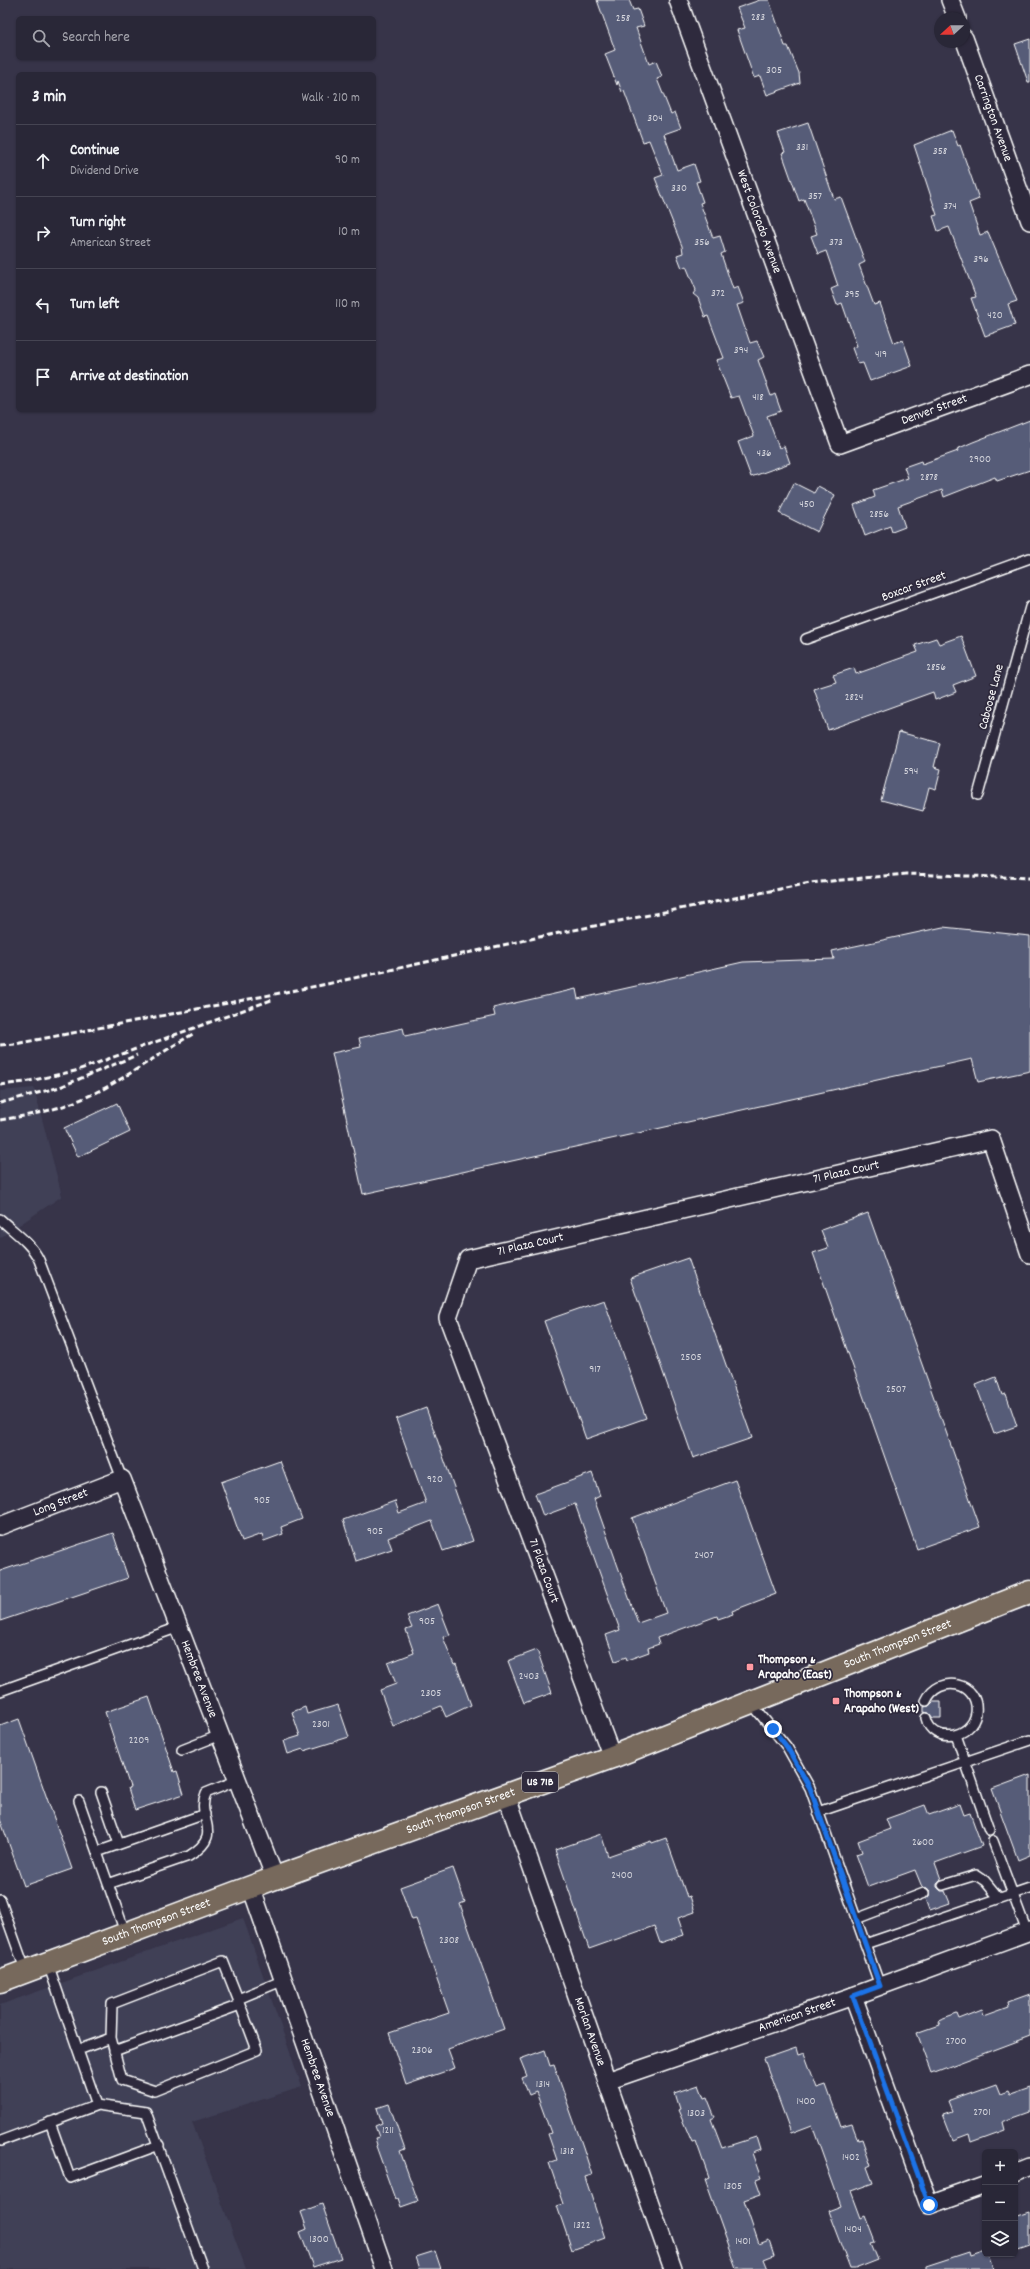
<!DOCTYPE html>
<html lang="en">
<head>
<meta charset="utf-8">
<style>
  body { margin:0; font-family:Dekko,sans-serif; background:#312f3f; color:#f1f3f6 }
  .controls { position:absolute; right:12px; bottom:12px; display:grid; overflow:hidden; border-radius:6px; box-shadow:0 1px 3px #0004 }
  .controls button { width:36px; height:36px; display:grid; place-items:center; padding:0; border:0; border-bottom:1px solid #454452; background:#292737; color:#f1f3f6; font:20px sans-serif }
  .compass { position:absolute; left:934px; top:12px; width:36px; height:36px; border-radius:50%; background:#292737; box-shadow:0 1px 3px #0004; rotate:249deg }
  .stop { position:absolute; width:12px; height:12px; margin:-9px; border:3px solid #1a73e8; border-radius:50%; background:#fff }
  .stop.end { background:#1a73e8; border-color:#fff; box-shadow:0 1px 4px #0008 }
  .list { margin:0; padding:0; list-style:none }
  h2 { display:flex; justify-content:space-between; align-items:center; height:52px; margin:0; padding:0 16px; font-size:17px }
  h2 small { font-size:13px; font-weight:400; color:#a5a5ad }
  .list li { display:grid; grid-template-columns:26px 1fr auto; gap:12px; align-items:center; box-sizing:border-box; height:72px; padding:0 16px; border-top:1px solid #454452 }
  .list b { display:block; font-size:15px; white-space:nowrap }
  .list p { margin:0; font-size:13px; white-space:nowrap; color:#a5a5ad }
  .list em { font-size:13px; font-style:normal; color:#a5a5ad }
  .icon { flex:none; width:22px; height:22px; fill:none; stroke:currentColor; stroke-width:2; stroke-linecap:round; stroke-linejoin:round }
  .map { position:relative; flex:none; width:1030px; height:2269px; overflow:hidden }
  .search { position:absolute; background:#292737; box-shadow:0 1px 3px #0004; left:16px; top:16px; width:360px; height:44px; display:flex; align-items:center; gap:10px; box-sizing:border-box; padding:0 14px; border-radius:6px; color:#a5a5ad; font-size:15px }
  .panel { position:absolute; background:#292737; box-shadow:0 1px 3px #0004; left:16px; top:72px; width:360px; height:340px; border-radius:6px }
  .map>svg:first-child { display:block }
</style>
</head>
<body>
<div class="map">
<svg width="1030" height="2269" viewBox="0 0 1030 2269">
  <rect width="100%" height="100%" fill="#373449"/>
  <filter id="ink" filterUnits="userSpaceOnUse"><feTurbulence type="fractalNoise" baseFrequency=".025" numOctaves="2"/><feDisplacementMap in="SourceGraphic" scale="8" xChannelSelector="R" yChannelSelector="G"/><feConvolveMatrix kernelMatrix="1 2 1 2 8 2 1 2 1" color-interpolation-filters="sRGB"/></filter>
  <g filter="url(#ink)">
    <path fill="#404057" d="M34,1088L62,1196L0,1238V1091Z
      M243,1918L302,2087L192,2122L246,2269H0V2005Z"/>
    <path fill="#565c78" stroke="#fff" d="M597,0H629L633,10L638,9L644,26L636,28L649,64L656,61L662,77L657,79L671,114L675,112L681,128L664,134L677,170L694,164L700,181L696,182L703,202L700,203L713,238L720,236L725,252L721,254L733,289L738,287L744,303L737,305L750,343L757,341L764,357L758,360L771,396L775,394L781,411L767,416L779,448L784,446L790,463L751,477L738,442L754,436L739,396L731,398L716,360L724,358L708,316L705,317L698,298L693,294L696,290L686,266L682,268L677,255L683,253L682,246L655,178L663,175L649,140L643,142L624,91L622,92L618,81L617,85L605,54L615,50Z
      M760,0H769L785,46H788L799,73L800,83L767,95L760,76L754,78L737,30L745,28L737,8Z
      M1030,39V82H1028L1015,44Z
      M808,123L834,199L841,197L865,262L859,265L874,305L880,303L894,343L903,340L912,366L870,381L863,363L858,364L852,348L857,346L842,303L837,305L831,289L838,286L826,251L818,254L811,236L817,234L804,199L799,201L782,153L785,152L778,133Z
      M952,130L958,146L960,145L979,199L969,203L980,235L988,232L1017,301L1008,304L1015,325L985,336L971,298L976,297L949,227L938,231L933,216L937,215L914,145Z
      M1030,420V470L997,481L995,477L944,497L942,490L898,506L905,527L892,532L890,526L865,536L854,505L875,497L873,490L908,478L904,467L921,461L922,464L958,451L957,449L973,442Z
      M794,483L814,493L818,486L835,495L817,532L779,513Z
      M961,636L976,676L953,685L956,692L935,700L933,692L828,730L814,689L836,682L833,675L854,668L856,674L918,652L915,645L936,638L939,644Z
      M899,732L940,743L934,767L941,769L936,789L929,787L923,811L881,800Z
      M943,927L1030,936V1071L978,1082L972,1059L363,1194L332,1053L361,1047L359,1038L403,1028L405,1036L495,1016L493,1008L576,989L578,999L743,962L834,959L832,951Z
      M117,1103L130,1132L78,1157L64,1128Z
      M868,1213L980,1527L917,1549L813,1253L828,1248L821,1230Z
      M688,1258L752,1438L693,1458L630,1278Z
      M604,1300L646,1418L586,1439L544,1321Z
      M996,1377L1002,1395L1006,1394L1017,1426L994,1434L976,1385Z
      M426,1408L473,1541L443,1551L432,1521L388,1538L392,1549L356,1561L343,1520L395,1501L399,1513L426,1503L396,1419Z
      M280,1461L302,1519L281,1527L283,1534L264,1541L262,1534L242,1541L221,1482Z
      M592,1473L600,1496L594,1499L638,1623L666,1613L632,1518L735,1480L776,1594L732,1611L733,1614L718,1619L717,1616L657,1638L659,1644L648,1648L649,1652L627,1660L626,1657L615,1661L606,1635L620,1630L575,1504L543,1516L535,1494Z
      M113,1533L128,1578L0,1621V1571Z
      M438,1604L450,1635L443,1637L454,1665L456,1664L471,1705L446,1717L441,1706L393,1726L380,1690L396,1684L388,1663L414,1653L406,1630L412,1628L407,1616Z
      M537,1650L552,1693L524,1703L508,1661Z
      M149,1697L174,1772L177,1771L184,1794L135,1810L128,1788L130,1787L105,1712Z
      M933,1702H941V1718H933L929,1713L924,1712V1707L929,1706Z
      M338,1705L349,1737L304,1751L303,1749L288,1754L284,1741L300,1736L292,1712L305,1707L307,1714Z
      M19,1719L72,1869L24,1886L0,1819V1726Z
      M1030,1775V1855L1018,1860L992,1789Z
      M960,1804L964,1815L970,1813L982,1846L935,1863L941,1879L937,1883V1887L941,1891H945L950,1903L930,1910L926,1899L929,1896L930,1891L927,1888L922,1887L915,1870L868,1887L856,1854L862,1852L858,1841L890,1829L886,1819L925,1805L929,1815Z
      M601,1834L608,1856L651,1841L652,1843L666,1838L687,1897L690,1896L695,1912L678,1918L684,1935L660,1943L654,1926L589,1949L555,1850Z
      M453,1868L465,1902L460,1904L504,2029L448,2049L455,2068L406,2085L389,2033L449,2013L416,1919L412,1920L400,1887Z
      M1030,1994V2036L932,2073L917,2033L940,2025L938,2021L957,2014L959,2019L982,2010L984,2016L1009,2007L1008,2002Z
      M796,2048L798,2055L804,2053L817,2088L826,2085L841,2127L852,2124L858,2140L862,2139L871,2165L867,2167L873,2183L851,2191L861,2218L865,2216L875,2242L871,2243L878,2260L855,2269H850L828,2211L841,2206L812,2125L791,2133L764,2059Z
      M545,2050L550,2066L554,2065L583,2147L592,2175L585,2177L605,2238L572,2250L557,2206L563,2204L549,2163L557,2160L548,2134L551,2133L536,2092L529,2095L522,2078L527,2076L520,2059Z
      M996,2084L1000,2094L1008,2091L1010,2095L1030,2088V2112L1002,2122L1004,2130L971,2142L969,2134L953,2140L943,2114L952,2111L948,2101Z
      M699,2085L704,2098L707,2097L715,2117L711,2119L722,2148L756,2137L760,2150L752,2153L761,2178L756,2180L761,2194L744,2200L759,2244L769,2240L774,2255L764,2259L768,2269H737L705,2180L709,2178L696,2141L692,2142L678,2110L680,2109L675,2093Z
      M389,2104L405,2149L400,2151L418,2201L401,2207L398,2198L395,2199L376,2146L377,2145L375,2138L379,2137L375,2126L382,2123L377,2108Z
      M322,2204L341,2258L313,2267L300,2232L307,2229L301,2212Z
      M1030,2211V2245L1015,2250V2216Z
      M435,2251L441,2269H420L416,2257Z
      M985,2251V2254H989L994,2269H926V2266L969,2252L970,2256Z"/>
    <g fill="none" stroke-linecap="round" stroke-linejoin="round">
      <defs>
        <path id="lane" d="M806,639L1030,558
          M978,795L1030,607
          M0,1219C14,1232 31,1243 39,1260L122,1479
          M0,1691L179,1627
          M754,1701L756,1709L787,1747L810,1788L880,1986
          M926,1701C939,1673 980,1682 976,1713C972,1739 932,1745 926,1718
          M956,1735L989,1830
          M182,1750L220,1735
          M101,1792L119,1844
          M79,1801L126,1935
          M818,1812L1030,1740
          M993,1841L1027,1932
          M97,1852L205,1814
          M108,1884L189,1856C226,1834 195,1819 206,1793L238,1780
          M943,1885L976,1875L985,1881L999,1898
          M0,1899L26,1972
          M856,1919L924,1893
          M865,1944L1030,1888
          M48,1964L97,2105
          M111,2038L112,2004L223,1961L238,1999
          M78,2050L111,2038L122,2080L155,2091L257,2050L238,1999L284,1980
          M114,2051L240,2005
          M50,2122L70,2178L159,2145
          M0,2141L97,2105L146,2112L203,2269"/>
        <g id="street">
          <path id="s1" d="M678,0L840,444L1030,375"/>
          <path d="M950,0L957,18"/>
          <path id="s2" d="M964,38L1030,221"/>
          <path id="s3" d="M0,1526L122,1479L275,1878"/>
          <path id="s4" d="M612,1757L448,1318L468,1259L991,1139L1030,1254"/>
          <path id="s5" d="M506,1794L673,2269"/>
          <path id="s6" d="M251,1887L384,2269"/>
          <path d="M853,1996L929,2205L985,2185"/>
          <path id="s7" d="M607,2081L853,1996L1030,1931"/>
          <path d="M1015,2174L1030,2168"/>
        </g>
        <g id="highway">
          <path id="s8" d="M0,1981L275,1878L612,1757L1030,1592"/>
        </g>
      </defs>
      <use href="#lane" stroke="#fff" stroke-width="12"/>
      <use href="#street" stroke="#fff" stroke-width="20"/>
      <use href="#highway" stroke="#fff" stroke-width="25"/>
      <use href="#lane" stroke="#2f2a3d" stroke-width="9"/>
      <use href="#street" stroke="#2f2a3d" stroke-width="17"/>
      <use href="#highway" stroke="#77695c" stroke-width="22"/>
      <path stroke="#fff" stroke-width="3" stroke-dasharray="6 3" stroke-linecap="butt" d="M0,1045L15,1044L327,984L544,936L810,883L906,874L1030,878
        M0,1085L25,1082L75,1071L274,999
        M0,1103L60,1087L137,1055
        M0,1120C26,1116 52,1111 77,1101C118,1085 154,1056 193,1034"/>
    </g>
  </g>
  <g fill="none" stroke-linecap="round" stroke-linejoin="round" filter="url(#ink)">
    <path stroke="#1a73e8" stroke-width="5" d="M773,1729L787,1747L810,1788L880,1986L853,1996L929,2205"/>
  </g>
  <g fill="#ff9aa2" stroke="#2f2a3d" stroke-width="1.5">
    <rect x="746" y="1663" width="8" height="8" rx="2"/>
    <rect x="832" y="1697" width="8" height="8" rx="2"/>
  </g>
  <g text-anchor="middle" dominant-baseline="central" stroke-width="3.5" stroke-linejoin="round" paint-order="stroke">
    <g font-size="11" fill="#d5d6dd">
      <text x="758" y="18">283</text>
      <text x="623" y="19">258</text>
      <text x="774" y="71">305</text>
      <text x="655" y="119">304</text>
      <text x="802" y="148">331</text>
      <text x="940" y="152">358</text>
      <text x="679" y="189">330</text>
      <text x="815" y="197">357</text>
      <text x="950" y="207">374</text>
      <text x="702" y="243">356</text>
      <text x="836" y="243">373</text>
      <text x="981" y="260">396</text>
      <text x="718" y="294">372</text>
      <text x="852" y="295">395</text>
      <text x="995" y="316">420</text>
      <text x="741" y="351">394</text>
      <text x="881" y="355">419</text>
      <text x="758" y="398">418</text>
      <text x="764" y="454">436</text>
      <text x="980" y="460">2900</text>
      <text x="929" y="478">2878</text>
      <text x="807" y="505">450</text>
      <text x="879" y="515">2856</text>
      <text x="936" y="668">2856</text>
      <text x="854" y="698">2824</text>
      <text x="911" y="772">594</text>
      <text x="691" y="1358">2505</text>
      <text x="595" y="1370">917</text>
      <text x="896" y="1390">2507</text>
      <text x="435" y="1480">920</text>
      <text x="262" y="1501">905</text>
      <text x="375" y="1532">905</text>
      <text x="704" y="1556">2407</text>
      <text x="427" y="1622">905</text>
      <text x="529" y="1677">2403</text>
      <text x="431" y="1694">2305</text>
      <text x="321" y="1725">2301</text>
      <text x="139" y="1741">2209</text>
      <text x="923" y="1843">2600</text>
      <text x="622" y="1876">2400</text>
      <text x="449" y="1941">2308</text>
      <text x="956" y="2042">2700</text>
      <text x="422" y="2051">2306</text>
      <text x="543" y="2085">1314</text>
      <text x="806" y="2102">1400</text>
      <text x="982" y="2113">2701</text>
      <text x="696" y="2114">1303</text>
      <text x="388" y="2131">1211</text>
      <text x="567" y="2152">1318</text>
      <text x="851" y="2158">1402</text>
      <text x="733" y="2187">1305</text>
      <text x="582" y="2226">1322</text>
      <text x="853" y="2230">1404</text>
      <text x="319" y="2240">1300</text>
      <text x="743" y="2242">1401</text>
    </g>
    <rect fill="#2f2a3d" stroke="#c1bfc5" stroke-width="1" x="522" y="1772" width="36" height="20" rx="3"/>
    <g font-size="12" font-weight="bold" fill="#fff">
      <text x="540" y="1782">US 71B</text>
    </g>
    <g font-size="13" fill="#fff" stroke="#2f2a3d">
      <text stroke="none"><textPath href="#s2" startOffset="85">Carrington Avenue</textPath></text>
      <text stroke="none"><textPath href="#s1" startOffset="236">West Colorado Avenue</textPath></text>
      <text stroke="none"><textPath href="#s1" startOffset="573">Denver Street</textPath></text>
      <text transform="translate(914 587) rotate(-20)">Boxcar Street</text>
      <text transform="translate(992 697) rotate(-75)">Caboose Lane</text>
      <text stroke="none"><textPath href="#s4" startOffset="919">71 Plaza Court</textPath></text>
      <text stroke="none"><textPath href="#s4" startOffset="595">71 Plaza Court</textPath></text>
      <text stroke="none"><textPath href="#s3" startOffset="65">Long Street</textPath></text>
      <text transform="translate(543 1571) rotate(70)">71 Plaza Court</text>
      <text stroke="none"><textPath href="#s8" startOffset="959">South Thompson Street</textPath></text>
      <text stroke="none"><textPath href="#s3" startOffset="345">Hembree Avenue</textPath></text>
      <text stroke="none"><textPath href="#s8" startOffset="491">South Thompson Street</textPath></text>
      <text stroke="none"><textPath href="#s8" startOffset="167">South Thompson Street</textPath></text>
      <text stroke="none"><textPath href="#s7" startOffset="201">American Street</textPath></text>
      <text stroke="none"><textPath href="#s5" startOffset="252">Morlan Avenue</textPath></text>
      <text stroke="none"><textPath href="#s6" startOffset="202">Hembree Avenue</textPath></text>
    </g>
    <g font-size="13" font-weight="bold" fill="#fff" stroke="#2f2a3d" text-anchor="start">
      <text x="758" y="1660">Thompson &amp;<tspan x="758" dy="15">Arapaho (East)</tspan></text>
      <text x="844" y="1694">Thompson &amp;<tspan x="844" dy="15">Arapaho (West)</tspan></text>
    </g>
  </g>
</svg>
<div class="controls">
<button>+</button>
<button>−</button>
<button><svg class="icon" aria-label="layers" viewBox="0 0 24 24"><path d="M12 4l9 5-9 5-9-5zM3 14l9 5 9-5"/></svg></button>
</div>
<svg class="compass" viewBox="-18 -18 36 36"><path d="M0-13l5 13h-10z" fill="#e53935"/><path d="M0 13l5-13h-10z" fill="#a5a5ad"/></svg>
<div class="stop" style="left:929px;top:2205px"></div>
<div class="stop end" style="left:773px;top:1729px"></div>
<div class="search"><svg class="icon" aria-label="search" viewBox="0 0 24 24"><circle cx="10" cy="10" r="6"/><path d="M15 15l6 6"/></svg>Search here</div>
<section class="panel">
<h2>3 min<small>Walk · 210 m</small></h2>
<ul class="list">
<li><svg class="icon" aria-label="ahead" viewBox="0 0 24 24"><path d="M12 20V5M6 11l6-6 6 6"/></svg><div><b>Continue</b><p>Dividend Drive</p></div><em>90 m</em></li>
<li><svg class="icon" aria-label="right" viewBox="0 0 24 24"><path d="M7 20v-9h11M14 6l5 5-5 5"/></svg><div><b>Turn right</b><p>American Street</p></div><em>10 m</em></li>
<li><svg class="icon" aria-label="left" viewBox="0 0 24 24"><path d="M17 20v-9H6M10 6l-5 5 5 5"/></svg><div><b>Turn left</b></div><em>110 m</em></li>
<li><svg class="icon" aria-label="arrive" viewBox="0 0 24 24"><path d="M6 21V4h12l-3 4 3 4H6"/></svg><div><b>Arrive at destination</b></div></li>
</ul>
</section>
</div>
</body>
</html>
